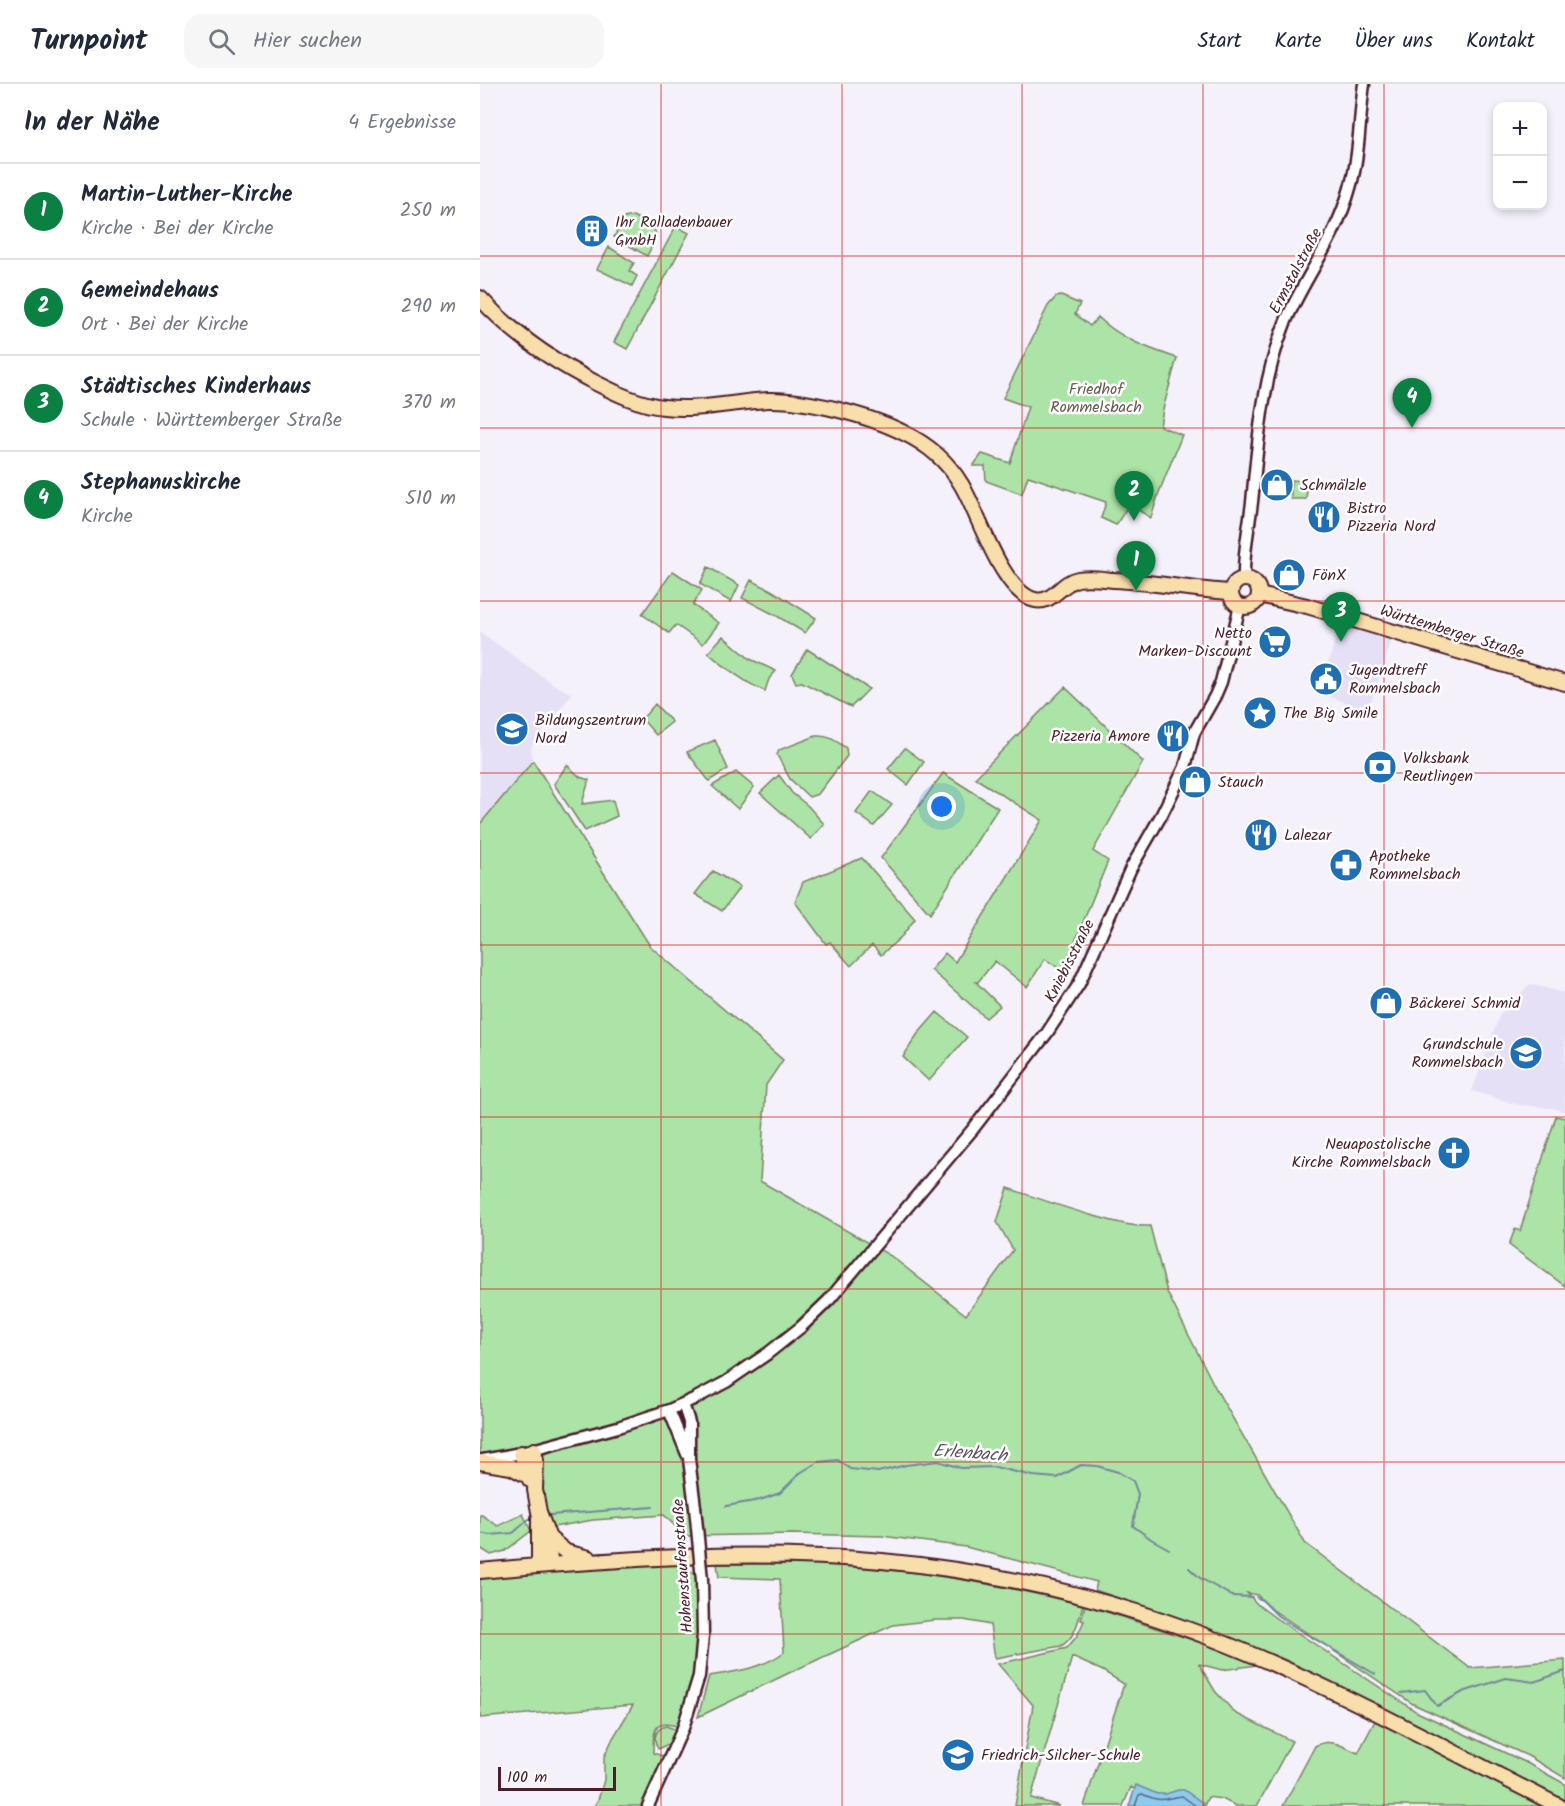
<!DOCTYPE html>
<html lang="de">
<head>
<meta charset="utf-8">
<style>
  body { margin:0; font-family:Kalam,sans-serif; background:#f6f6f7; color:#1f2937 }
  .controls { position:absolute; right:18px; top:18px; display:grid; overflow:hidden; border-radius:12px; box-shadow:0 3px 9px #0003 }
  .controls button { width:54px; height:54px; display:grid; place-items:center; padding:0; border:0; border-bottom:2px solid #e0e1e3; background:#fff; color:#1f2937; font:30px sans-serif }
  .scale { position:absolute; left:18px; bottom:15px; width:118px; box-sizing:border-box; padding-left:6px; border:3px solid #4a1f2b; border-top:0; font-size:16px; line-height:21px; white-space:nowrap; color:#4a1f2b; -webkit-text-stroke:4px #fff; paint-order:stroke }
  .you { position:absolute; left:462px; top:723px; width:21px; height:21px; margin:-15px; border:4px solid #fff; border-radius:50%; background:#1a73e8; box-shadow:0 0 0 9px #1a73e833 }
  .badge { display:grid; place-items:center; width:39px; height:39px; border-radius:50%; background:#0b8043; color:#fff; font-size:20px; font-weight:700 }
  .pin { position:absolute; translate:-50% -50px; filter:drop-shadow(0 2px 3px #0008) }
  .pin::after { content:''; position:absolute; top:32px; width:21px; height:18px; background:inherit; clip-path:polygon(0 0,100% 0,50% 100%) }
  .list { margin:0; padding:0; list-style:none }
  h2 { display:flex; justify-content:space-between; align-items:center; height:78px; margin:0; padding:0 24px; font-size:26px }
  h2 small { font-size:20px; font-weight:400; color:#747a83 }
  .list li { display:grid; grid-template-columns:39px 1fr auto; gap:18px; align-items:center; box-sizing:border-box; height:96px; padding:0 24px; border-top:2px solid #e0e1e3 }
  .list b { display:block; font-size:22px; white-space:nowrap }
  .list p { margin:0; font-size:20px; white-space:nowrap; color:#747a83 }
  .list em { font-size:20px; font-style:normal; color:#747a83 }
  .icon { flex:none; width:33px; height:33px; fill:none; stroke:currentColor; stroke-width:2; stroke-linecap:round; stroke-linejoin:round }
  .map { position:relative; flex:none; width:1085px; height:1722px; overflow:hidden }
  header { display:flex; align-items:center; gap:36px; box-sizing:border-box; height:84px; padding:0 30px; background:#fff; border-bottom:2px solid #e0e1e3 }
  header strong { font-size:28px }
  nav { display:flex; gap:33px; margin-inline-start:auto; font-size:21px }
  .search { width:420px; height:54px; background:#f6f6f7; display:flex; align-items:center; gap:15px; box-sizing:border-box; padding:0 21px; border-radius:18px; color:#747a83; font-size:22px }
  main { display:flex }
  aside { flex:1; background:#fff }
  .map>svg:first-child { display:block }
</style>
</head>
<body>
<header>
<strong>Turnpoint</strong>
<div class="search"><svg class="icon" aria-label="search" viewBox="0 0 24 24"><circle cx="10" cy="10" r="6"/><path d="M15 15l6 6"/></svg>Hier suchen</div>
<nav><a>Start</a><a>Karte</a><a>Über uns</a><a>Kontakt</a></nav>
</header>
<main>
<aside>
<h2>In der Nähe<small>4 Ergebnisse</small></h2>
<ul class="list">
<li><span class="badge">1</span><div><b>Martin-Luther-Kirche</b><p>Kirche · Bei der Kirche</p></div><em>250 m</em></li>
<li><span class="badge">2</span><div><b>Gemeindehaus</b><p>Ort · Bei der Kirche</p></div><em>290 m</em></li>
<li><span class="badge">3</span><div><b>Städtisches Kinderhaus</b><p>Schule · Württemberger Straße</p></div><em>370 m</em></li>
<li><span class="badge">4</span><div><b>Stephanuskirche</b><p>Kirche</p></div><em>510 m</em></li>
</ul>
</aside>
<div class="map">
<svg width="1085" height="1722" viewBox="0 0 1085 1722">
  <rect width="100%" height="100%" fill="#f4f1fb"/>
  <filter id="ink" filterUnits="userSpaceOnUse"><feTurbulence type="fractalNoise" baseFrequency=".0167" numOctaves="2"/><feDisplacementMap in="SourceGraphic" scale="12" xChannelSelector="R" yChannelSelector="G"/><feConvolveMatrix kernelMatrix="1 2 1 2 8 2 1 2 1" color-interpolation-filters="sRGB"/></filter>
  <g filter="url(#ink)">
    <path fill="#e6e0f6" d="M860,541L912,556L888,626L839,609Z
      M0,548L76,602L92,610L53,660L51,665L53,677L0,740Z
      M1050,900L1085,909V1028L1072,1024L1039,1021L992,1007L1020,930Z"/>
    <path fill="#ace3a6" stroke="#7b8168" stroke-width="1.5" d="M153,132C179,146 181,145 167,172L134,153L144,134Z
      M196,142L209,149L147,265L134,258Z
      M129,163L154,179L149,187L157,192L152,202L117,185Z
      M581,212L600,220L595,230L610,242L618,233C641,255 667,264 697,274L683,325L680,342L702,351L678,411L671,434L649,420L636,441L621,434L626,418L548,392L542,410L506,397L505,382H493L502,370L530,379L548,323L523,314L568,222L576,213Z
      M811,396L822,397V406L827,407L826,415H811Z
      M228,483L259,501L251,518L220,500Z
      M193,487L222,506L213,521L239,539L223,560L196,541L189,549L162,530Z
      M271,496L291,506L336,534L325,549L297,532L262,514Z
      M243,552L270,575L296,587L289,595L285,607C263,598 247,584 228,569Z
      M327,565L389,605L371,623L322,598L316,599L312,590Z
      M585,603L663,678L613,767L628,777L583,887L565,875L547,903L515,877L498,898H496L520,922L506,934L451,886L465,869L475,878L562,736L495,694Z
      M175,620L192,638L176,651L162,635Z
      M336,652C349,651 356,657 366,664L367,672L338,710L329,713L310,695L297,671L299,666Z
      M235,656L248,685L229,697L207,668Z
      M425,664L444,678L428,701L408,685Z
      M53,677L170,862L303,976L286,1001L280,1097L411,1172L486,1231L533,1166L517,1138L528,1104C557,1114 585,1124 614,1132C633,1137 650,1143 670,1142L687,1208L737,1307L825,1459L990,1584L1085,1576V1694L1048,1672L933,1620L793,1526L777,1511L767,1509L778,1521L797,1535L937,1628L1045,1678L1085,1700V1717L802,1577L730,1546L615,1506L617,1498L486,1463L402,1452L311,1450L205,1452L184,1431L113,1436L62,1445L54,1366L0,1377V740Z
      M87,681L100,693L109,696L102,720L133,716L137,732L105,747L74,700Z
      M256,688L274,703L258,725L232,702Z
      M463,689L518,724L450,830L401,774Z
      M299,691L312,709L328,722L344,740L331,755L280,709Z
      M392,707L412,721L394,742L376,729Z
      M382,774L435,835L422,852L401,871L392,861L371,882L350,858L346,860L315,818L323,798Z
      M233,787L260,803L242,827L215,810Z
      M457,928L487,953L449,997L423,973L437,951Z
      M1076,1032L1085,1034V1202L1029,1161L1035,1145L1040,1147Z
      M43,1430L51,1447L25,1467L11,1471L0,1464V1431H2L18,1442Z
      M194,1474L222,1496L223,1551L203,1644C175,1634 173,1643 173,1669L189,1674L168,1722H114L118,1716L124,1696V1673L133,1654L153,1621L0,1634V1487Z
      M237,1480C275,1480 313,1479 351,1481C436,1486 520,1500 603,1521C598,1537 596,1553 581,1562L515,1574L510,1541L484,1536H455L413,1541L311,1588L218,1633L229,1592C254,1588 284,1584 304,1568L300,1495L239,1493Z
      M605,1521L728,1561L777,1581L742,1586L719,1580L735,1607L755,1629L812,1657L777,1722H756L742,1715L728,1713L724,1722H650L656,1706L651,1703L643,1722H604L644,1600L623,1587L592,1573L551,1714L580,1722H535L553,1621L518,1580L587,1564L597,1552L604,1537L601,1536Z
      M896,1635L991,1686L1063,1722H803L835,1662C850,1653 864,1663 878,1669Z
      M186,1642L197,1646L190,1659L178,1665C173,1656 174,1645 186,1642Z"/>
    <path fill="#8ccbed" stroke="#72869f" stroke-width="1.5" d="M656,1701L677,1710H686L698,1706H704L723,1719L722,1722H649Z"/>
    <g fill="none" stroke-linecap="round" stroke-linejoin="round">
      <path stroke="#646479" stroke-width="1.5" d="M655,1722L659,1711L662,1710C683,1719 680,1715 702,1712L716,1722"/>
      <path stroke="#72869f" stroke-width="2" d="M246,1422L280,1416L300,1409L320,1389L338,1378L358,1376L370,1385L398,1388L426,1381L458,1377L481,1384L515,1383L553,1392L577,1394L601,1381L617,1382L638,1388L653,1397L658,1410L653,1442L671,1455L689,1465
        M70,1431L173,1423
        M0,1449L10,1451L33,1449L49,1435
        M709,1484L720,1494L752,1512L772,1513
        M776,1513L783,1517L798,1532L821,1547L895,1590
        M921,1609L945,1606L957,1622L983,1608L1026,1594L1054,1598L1085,1587"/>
      <defs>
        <path id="minor" d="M764,495C763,468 769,444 772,418C778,358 782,296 805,239C825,192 856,155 870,104C880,70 879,35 884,0
          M203,1320L209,1338V1375L215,1423
          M189,1326L207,1370
          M3,1376L41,1369L138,1343L189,1326L216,1314L246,1298L287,1270L321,1243L349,1216L493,1045L567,949L599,900L651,784L682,730L705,683L714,649L735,612L741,598L760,522
          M168,1722L203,1644L219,1592L223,1551L222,1496"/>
        <path id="major" d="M0,214C33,250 72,277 116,299C138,310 160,321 184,323C219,327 253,318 288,316C326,315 391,332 424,349C447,360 468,378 481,400C498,427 521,508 555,516C573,520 581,498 598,495C609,493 622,495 634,496C673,498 712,506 751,508
          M751 509a14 14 0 1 1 28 0a14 14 0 1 1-28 0Z
          M779,511L827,522L1085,599
          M54,1366L56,1377L55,1406L59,1428L69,1454L70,1481
          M41,1369L50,1396
          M0,1378L31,1383L48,1392
          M59,1434V1482
          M69,1454L86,1468L109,1474
          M0,1487C131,1475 271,1465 402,1477C490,1485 578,1503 663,1530C808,1576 943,1654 1079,1722"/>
      </defs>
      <use href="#minor" stroke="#4a1f2b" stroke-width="15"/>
      <use href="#major" stroke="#4a1f2b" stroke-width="18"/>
      <use href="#minor" stroke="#fff" stroke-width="10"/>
      <use href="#major" stroke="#f8deab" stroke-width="14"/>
      <defs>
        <path id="minor-bridge" d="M215,1423L222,1496"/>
      </defs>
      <use href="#minor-bridge" stroke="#4a1f2b" stroke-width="15" stroke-linecap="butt"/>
      <use href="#minor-bridge" stroke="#fff" stroke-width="10"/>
    </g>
  </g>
  <path fill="none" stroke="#d62828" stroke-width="1.5" stroke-opacity="0.55" d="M181,0V1722M362,0V1722M542,0V1722M723,0V1722M904,0V1722M0,172H1085M0,344H1085M0,517H1085M0,689H1085M0,861H1085M0,1033H1085M0,1205H1085M0,1378H1085M0,1550H1085"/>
  <defs>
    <symbol id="building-disc" viewBox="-11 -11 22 22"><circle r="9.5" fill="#1f6fb2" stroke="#fff"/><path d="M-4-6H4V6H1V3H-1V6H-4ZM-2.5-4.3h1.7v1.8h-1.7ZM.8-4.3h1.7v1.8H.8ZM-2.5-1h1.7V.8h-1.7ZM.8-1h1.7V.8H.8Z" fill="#fff"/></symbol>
    <symbol id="shop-disc" viewBox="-11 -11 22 22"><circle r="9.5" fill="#1f6fb2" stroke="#fff"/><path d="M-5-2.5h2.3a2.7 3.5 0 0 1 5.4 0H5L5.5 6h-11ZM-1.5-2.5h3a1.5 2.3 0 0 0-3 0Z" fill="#fff"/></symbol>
    <symbol id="restaurant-disc" viewBox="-11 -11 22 22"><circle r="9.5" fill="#1f6fb2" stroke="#fff"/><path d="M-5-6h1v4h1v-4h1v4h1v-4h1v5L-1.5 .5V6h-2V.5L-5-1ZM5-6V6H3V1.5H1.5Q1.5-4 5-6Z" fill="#fff"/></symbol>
    <symbol id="supermarket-disc" viewBox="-11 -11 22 22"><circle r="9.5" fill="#1f6fb2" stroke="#fff"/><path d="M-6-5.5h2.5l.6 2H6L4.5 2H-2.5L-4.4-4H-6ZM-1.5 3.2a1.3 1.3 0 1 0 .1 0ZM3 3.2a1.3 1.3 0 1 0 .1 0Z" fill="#fff"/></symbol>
    <symbol id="civic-disc" viewBox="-11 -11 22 22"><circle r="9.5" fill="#1f6fb2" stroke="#fff"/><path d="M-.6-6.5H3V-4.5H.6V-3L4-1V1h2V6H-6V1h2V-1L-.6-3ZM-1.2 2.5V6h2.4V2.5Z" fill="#fff"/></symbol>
    <symbol id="sight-disc" viewBox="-11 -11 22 22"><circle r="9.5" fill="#1f6fb2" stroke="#fff"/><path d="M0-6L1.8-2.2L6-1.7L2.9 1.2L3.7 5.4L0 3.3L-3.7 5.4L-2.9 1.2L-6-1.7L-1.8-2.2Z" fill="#fff"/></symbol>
    <symbol id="school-disc" viewBox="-11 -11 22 22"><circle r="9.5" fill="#1f6fb2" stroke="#fff"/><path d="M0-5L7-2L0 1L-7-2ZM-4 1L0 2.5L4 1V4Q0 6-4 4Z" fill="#fff"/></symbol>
    <symbol id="bank-disc" viewBox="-11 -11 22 22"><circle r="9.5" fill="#1f6fb2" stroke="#fff"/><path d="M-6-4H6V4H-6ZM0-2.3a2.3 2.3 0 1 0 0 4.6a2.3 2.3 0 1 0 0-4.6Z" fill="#fff"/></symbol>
    <symbol id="pharmacy-disc" viewBox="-11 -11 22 22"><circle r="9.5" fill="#1f6fb2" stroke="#fff"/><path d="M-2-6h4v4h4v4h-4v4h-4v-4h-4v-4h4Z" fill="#fff"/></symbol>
    <symbol id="church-disc" viewBox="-11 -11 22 22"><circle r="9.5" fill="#1f6fb2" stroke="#fff"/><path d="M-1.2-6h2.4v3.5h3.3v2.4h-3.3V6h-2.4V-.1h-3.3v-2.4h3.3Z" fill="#fff"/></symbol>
  </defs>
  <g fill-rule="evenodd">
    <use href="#building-disc" x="93" y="128" width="38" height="38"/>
    <use href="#shop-disc" x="778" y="382" width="38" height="38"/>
    <use href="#restaurant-disc" x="825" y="414" width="38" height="38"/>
    <use href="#shop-disc" x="790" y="472" width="38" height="38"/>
    <use href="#supermarket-disc" x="776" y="539" width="38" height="38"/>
    <use href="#civic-disc" x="827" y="576" width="38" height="38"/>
    <use href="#sight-disc" x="761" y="610" width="38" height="38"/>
    <use href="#school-disc" x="13" y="626" width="38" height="38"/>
    <use href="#restaurant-disc" x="674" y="633" width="38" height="38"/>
    <use href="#bank-disc" x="881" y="664" width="38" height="38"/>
    <use href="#shop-disc" x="696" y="679" width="38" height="38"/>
    <use href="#restaurant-disc" x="762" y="732" width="38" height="38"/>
    <use href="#pharmacy-disc" x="847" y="762" width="38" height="38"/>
    <use href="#shop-disc" x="887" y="900" width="38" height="38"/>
    <use href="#school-disc" x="1027" y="950" width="38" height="38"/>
    <use href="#church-disc" x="955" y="1050" width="38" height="38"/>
    <use href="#school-disc" x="459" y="1652" width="38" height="38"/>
  </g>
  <g text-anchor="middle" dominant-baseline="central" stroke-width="5" stroke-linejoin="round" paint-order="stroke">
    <g font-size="16" fill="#4a1f2b" stroke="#fff" text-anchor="start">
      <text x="135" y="138">Ihr Rolladenbauer<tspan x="135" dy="18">GmbH</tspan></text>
      <text x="820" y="401">Schmälzle</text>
      <text x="867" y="424">Bistro<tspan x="867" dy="18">Pizzeria Nord</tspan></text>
      <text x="832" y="491">FönX</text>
      <text x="772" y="549" text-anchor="end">Netto<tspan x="772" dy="18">Marken-Discount</tspan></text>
      <text x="869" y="586">Jugendtreff<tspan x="869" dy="18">Rommelsbach</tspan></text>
      <text x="803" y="629">The Big Smile</text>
      <text x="55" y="636">Bildungszentrum<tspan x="55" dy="18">Nord</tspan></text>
      <text x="670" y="652" text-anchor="end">Pizzeria Amore</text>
      <text x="923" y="674">Volksbank<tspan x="923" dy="18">Reutlingen</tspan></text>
      <text x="738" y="698">Stauch</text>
      <text x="804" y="751">Lalezar</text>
      <text x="889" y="772">Apotheke<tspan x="889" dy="18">Rommelsbach</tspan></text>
      <text x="929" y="919">Bäckerei Schmid</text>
      <text x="1023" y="960" text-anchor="end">Grundschule<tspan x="1023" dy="18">Rommelsbach</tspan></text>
      <text x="951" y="1060" text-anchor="end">Neuapostolische<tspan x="951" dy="18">Kirche Rommelsbach</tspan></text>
      <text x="501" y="1671">Friedrich-Silcher-Schule</text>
    </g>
    <g font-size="16" fill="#4a1f2b" stroke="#fff">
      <text transform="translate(816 187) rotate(-62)">Ermstalstraße</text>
      <text transform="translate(972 548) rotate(17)">Württemberger Straße</text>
      <text transform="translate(590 877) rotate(-63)">Kniebisstraße</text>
      <text transform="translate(203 1482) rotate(-94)">Hohenstaufenstraße</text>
    </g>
    <g font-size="16" fill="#675a50" stroke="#fff">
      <text x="616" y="305">Friedhof<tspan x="616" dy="18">Rommelsbach</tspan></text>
    </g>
    <g font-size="18" font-style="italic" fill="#5e5365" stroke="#fff">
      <text transform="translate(490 1370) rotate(4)">Erlenbach</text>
    </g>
  </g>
</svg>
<div class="controls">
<button>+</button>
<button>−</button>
</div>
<div class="scale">100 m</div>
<div class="you"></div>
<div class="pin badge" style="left:656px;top:507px">1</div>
<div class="pin badge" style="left:654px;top:437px">2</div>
<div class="pin badge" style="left:861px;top:558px">3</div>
<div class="pin badge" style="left:932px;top:344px">4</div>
</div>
</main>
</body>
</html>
